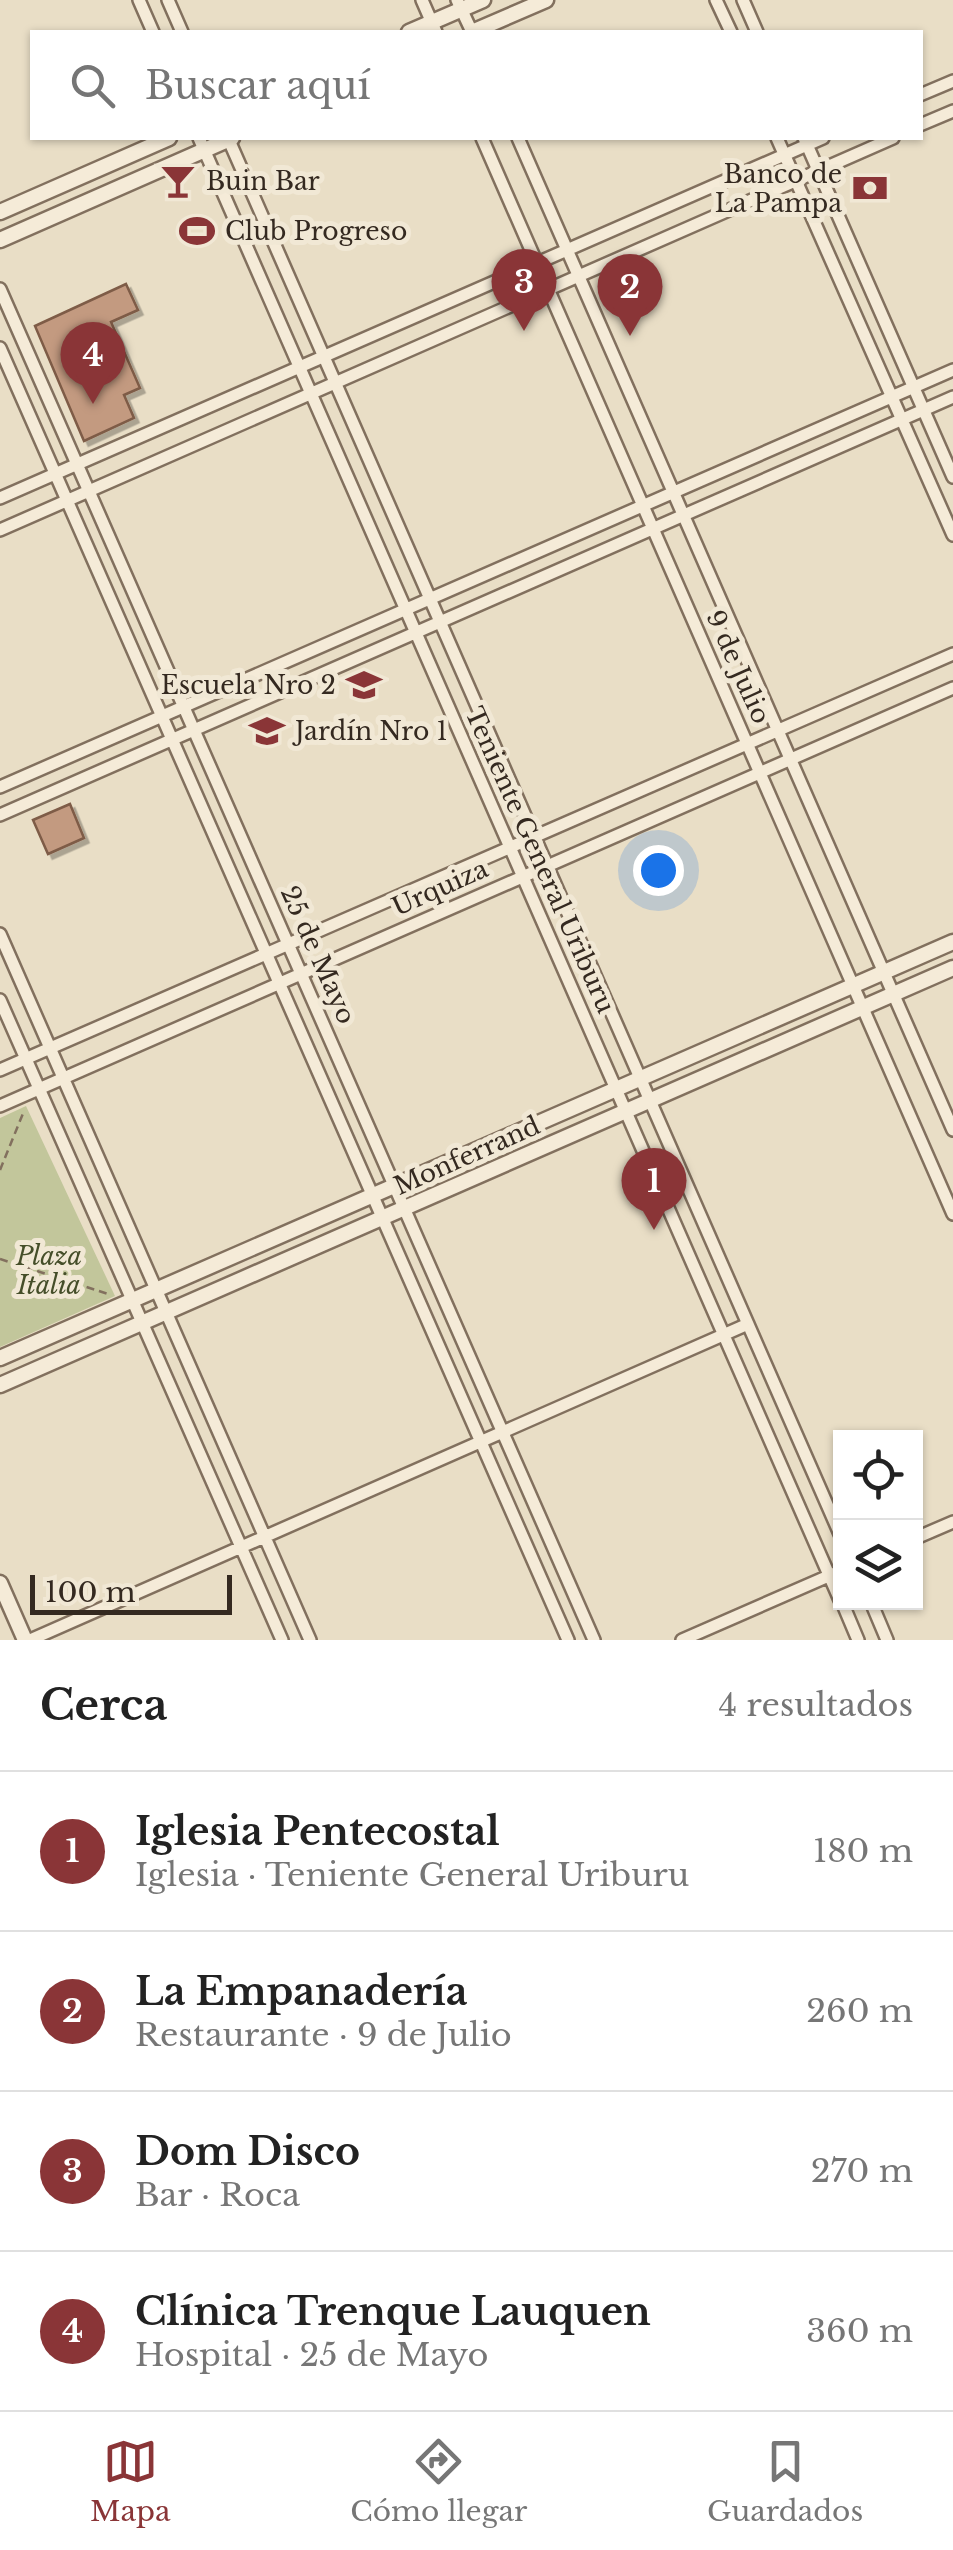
<!DOCTYPE html>
<html lang="es">
<head>
<meta charset="utf-8">
<style>
  body { margin:0; font-family:"Libre Baskerville",serif; background:#f6f6f6; color:#222 }
  .controls { position:absolute; right:30px; bottom:30px; display:grid; overflow:hidden; border-radius:0px; box-shadow:0 2px 8px #0004 }
  .controls button { width:90px; height:90px; display:grid; place-items:center; padding:0; border:0; border-bottom:2px solid #e0e0e0; background:#fff; color:#222; font:50px sans-serif }
  .scale { position:absolute; left:30px; bottom:25px; width:202px; box-sizing:border-box; padding-left:10px; border:5px solid #342920; border-top:0; font-size:28px; line-height:35px; white-space:nowrap; color:#342920; -webkit-text-stroke:8px #f1e8d5; paint-order:stroke }
  .you { position:absolute; left:658px; top:870px; width:35px; height:35px; margin:-25px; border:8px solid #fff; border-radius:50%; background:#1a73e8; box-shadow:0 0 0 15px #1a73e833 }
  .badge { display:grid; place-items:center; width:65px; height:65px; border-radius:50%; background:#8a3537; color:#fff; font-size:32px; font-weight:700 }
  .pin { position:absolute; translate:-50% -82px; filter:drop-shadow(0 2px 5px #0008) }
  .pin::after { content:''; position:absolute; top:52px; width:35px; height:30px; background:inherit; clip-path:polygon(0 0,100% 0,50% 100%) }
  .list { margin:0; padding:0; list-style:none }
  h2 { display:flex; justify-content:space-between; align-items:center; height:130px; margin:0; padding:0 40px; font-size:42px }
  h2 small { font-size:32px; font-weight:400; color:#767676 }
  .list li { display:grid; grid-template-columns:65px 1fr auto; gap:30px; align-items:center; box-sizing:border-box; height:160px; padding:0 40px; border-top:2px solid #e0e0e0 }
  .list b { display:block; font-size:38px; white-space:nowrap }
  .list p { margin:0; font-size:32px; white-space:nowrap; color:#767676 }
  .list em { font-size:32px; font-style:normal; color:#767676 }
  .icon { flex:none; width:55px; height:55px; fill:none; stroke:currentColor; stroke-width:2; stroke-linecap:round; stroke-linejoin:round }
  .map { position:relative; flex:none; width:953px; height:1640px; overflow:hidden }
  .search { position:absolute; background:#fff; box-shadow:0 2px 8px #0004; left:30px; right:30px; top:30px; height:110px; display:flex; align-items:center; gap:25px; box-sizing:border-box; padding:0 35px; border-radius:0px; color:#767676; font-size:38px }
  .sheet { height:770px; background:#fff }
  nav { display:flex; justify-content:space-around; align-items:center; box-sizing:border-box; height:140px; border-top:2px solid #e0e0e0; background:#fff; font-size:28px; color:#767676 }
  nav a { display:grid; justify-items:center; gap:5px }
  nav .on { color:#8a3537 }
  .map>svg:first-child { display:block }
</style>
</head>
<body>
<div class="map">
<svg width="953" height="1640" viewBox="0 0 953 1640">
  <defs>
    <filter id="shadow"><feDropShadow dx="4.5" dy="4.5" stdDeviation="0" flood-color="#0004"/></filter>
  </defs>
  <rect width="100%" height="100%" fill="#e9dec6"/>
  <path fill="#c2c69b" d="M26,1106L115,1296L0,1347V1118Z"/>
  <path fill="#c39a80" stroke="#7e5b46" stroke-width="2.5" filter="url(#shadow)" d="M126,284L138,310L111,322L140,388L124,395L134,418L84,441L35,326Z
    M70,804L84,838L48,854L33,820Z"/>
  <g fill="none" stroke-linecap="round" stroke-linejoin="round">
    <defs>
      <path id="minor" d="M139,0L153,32
        M168,0L182,32
        M422,0L436,32
        M457,0L472,32
        M716,0L731,32
        M743,0L757,32
        M920,95L953,81
        M920,125L953,111
        M199,138L840,1600
        M228,138L840,1534
        M482,138L953,1214
        M518,138L953,1130
        M777,138L953,535
        M804,138L953,477
        M0,289L594,1640
        M0,348L568,1640
        M0,498L823,138
        M0,530L893,138
        M0,787L953,370
        M0,815L953,397
        M0,934L310,1640
        M0,1000L282,1640
        M0,1070L953,654
        M0,1106L953,688
        M916,1538L953,1522
        M842,1602L858,1640
        M871,1602L887,1640
        M30,1640L748,1324
        M682,1640L840,1571"/>
      <path id="tertiary" d="M409,32L483,0
        M472,32L546,0
        M0,212L169,138
        M0,240L232,138
        M0,1358L953,942
        M0,1385L953,968
        M0,1583L25,1640"/>
    </defs>
    <use href="#minor" stroke="#82705e" stroke-width="16"/>
    <use href="#tertiary" stroke="#82705e" stroke-width="19"/>
    <path stroke="#82705e" stroke-width="2.5" stroke-dasharray="8 5" stroke-linecap="butt" d="M0,1170L24,1111
      M0,1259L108,1294"/>
    <use href="#minor" stroke="#f5ebd8" stroke-width="11"/>
    <use href="#tertiary" stroke="#f5ebd8" stroke-width="14"/>
  </g>
  <defs>
    <symbol id="bar-bare" viewBox="-9 -9 18 18"><path d="M-6-5H6L.8 .8V4.5H3.5V6h-7V4.5H-.8V.8Z" fill="#8a3537" stroke="#f1e8d5" stroke-width="2.5" paint-order="stroke"/></symbol>
    <symbol id="bank-bare" viewBox="-9 -9 18 18"><path d="M-6-4H6V4H-6ZM0-2.3a2.3 2.3 0 1 0 0 4.6a2.3 2.3 0 1 0 0-4.6Z" fill="#8a3537" stroke="#f1e8d5" stroke-width="2.5" paint-order="stroke"/></symbol>
    <symbol id="stadium-bare" viewBox="-9 -9 18 18"><path d="M0-5a6.5 5 0 1 0 0 10a6.5 5 0 1 0 0-10ZM-3.5-1.8h7v3.6h-7Z" fill="#8a3537" stroke="#f1e8d5" stroke-width="2.5" paint-order="stroke"/></symbol>
    <symbol id="school-bare" viewBox="-9 -9 18 18"><path d="M0-5L7-2L0 1L-7-2ZM-4 1L0 2.5L4 1V4Q0 6-4 4Z" fill="#8a3537" stroke="#f1e8d5" stroke-width="2.5" paint-order="stroke"/></symbol>
  </defs>
  <g fill-rule="evenodd">
    <use href="#bar-bare" x="153" y="156" width="50" height="50"/>
    <use href="#bank-bare" x="845" y="163" width="50" height="50"/>
    <use href="#stadium-bare" x="172" y="206" width="50" height="50"/>
    <use href="#school-bare" x="339" y="660" width="50" height="50"/>
    <use href="#school-bare" x="242" y="706" width="50" height="50"/>
  </g>
  <g text-anchor="middle" dominant-baseline="central" stroke-width="10" stroke-linejoin="round" paint-order="stroke">
    <g font-size="25" fill="#342920" stroke="#f1e8d5" text-anchor="start">
      <text x="842" y="174" text-anchor="end">Banco de<tspan x="842" dy="29">La Pampa</tspan></text>
      <text x="206" y="181">Buin Bar</text>
      <text x="225" y="231">Club Progreso</text>
      <text x="336" y="685" text-anchor="end">Escuela Nro 2</text>
      <text x="295" y="731">Jardín Nro 1</text>
    </g>
    <g font-size="25" fill="#342920" stroke="#f1e8d5">
      <text transform="translate(738 667) rotate(66)">9 de Julio</text>
      <text transform="translate(540 860) rotate(66)">Teniente General Uriburu</text>
      <text transform="translate(440 888) rotate(-24)">Urquiza</text>
      <text transform="translate(318 955) rotate(66)">25 de Mayo</text>
      <text transform="translate(467 1156) rotate(-24)">Monferrand</text>
    </g>
    <g font-size="25" font-style="italic" fill="#454e29" stroke="#f1e8d5">
      <text x="49" y="1256">Plaza<tspan x="49" dy="29">Italia</tspan></text>
    </g>
  </g>
</svg>
<div class="controls">
<button><svg class="icon" aria-label="locate" viewBox="0 0 24 24"><circle cx="12" cy="12" r="6"/><path d="M12 2v4M12 18v4M2 12h4M18 12h4"/></svg></button>
<button><svg class="icon" aria-label="layers" viewBox="0 0 24 24"><path d="M12 4l9 5-9 5-9-5zM3 14l9 5 9-5"/></svg></button>
</div>
<div class="scale">100 m</div>
<div class="you"></div>
<div class="pin badge" style="left:654px;top:1230px">1</div>
<div class="pin badge" style="left:630px;top:336px">2</div>
<div class="pin badge" style="left:524px;top:331px">3</div>
<div class="pin badge" style="left:93px;top:404px">4</div>
<div class="search"><svg class="icon" aria-label="search" viewBox="0 0 24 24"><circle cx="10" cy="10" r="6"/><path d="M15 15l6 6"/></svg>Buscar aquí</div>
</div>
<section class="sheet">
<h2>Cerca<small>4 resultados</small></h2>
<ul class="list">
<li><span class="badge">1</span><div><b>Iglesia Pentecostal</b><p>Iglesia · Teniente General Uriburu</p></div><em>180 m</em></li>
<li><span class="badge">2</span><div><b>La Empanadería</b><p>Restaurante · 9 de Julio</p></div><em>260 m</em></li>
<li><span class="badge">3</span><div><b>Dom Disco</b><p>Bar · Roca</p></div><em>270 m</em></li>
<li><span class="badge">4</span><div><b>Clínica Trenque Lauquen</b><p>Hospital · 25 de Mayo</p></div><em>360 m</em></li>
</ul>
</section>
<nav>
<a class="on"><svg class="icon" aria-label="map" viewBox="0 0 24 24"><path d="M3 6l6-2 6 2 6-2v14l-6 2-6-2-6 2zM9 4v14M15 6v14"/></svg>Mapa</a>
<a><svg class="icon" aria-label="directions" viewBox="0 0 24 24"><path d="M12 3l9 9-9 9-9-9zM9 14v-3h6M13 9l2 2-2 2"/></svg>Cómo llegar</a>
<a><svg class="icon" aria-label="saved" viewBox="0 0 24 24"><path d="M7 4h10v16l-5-4-5 4z"/></svg>Guardados</a>
</nav>
</body>
</html>
